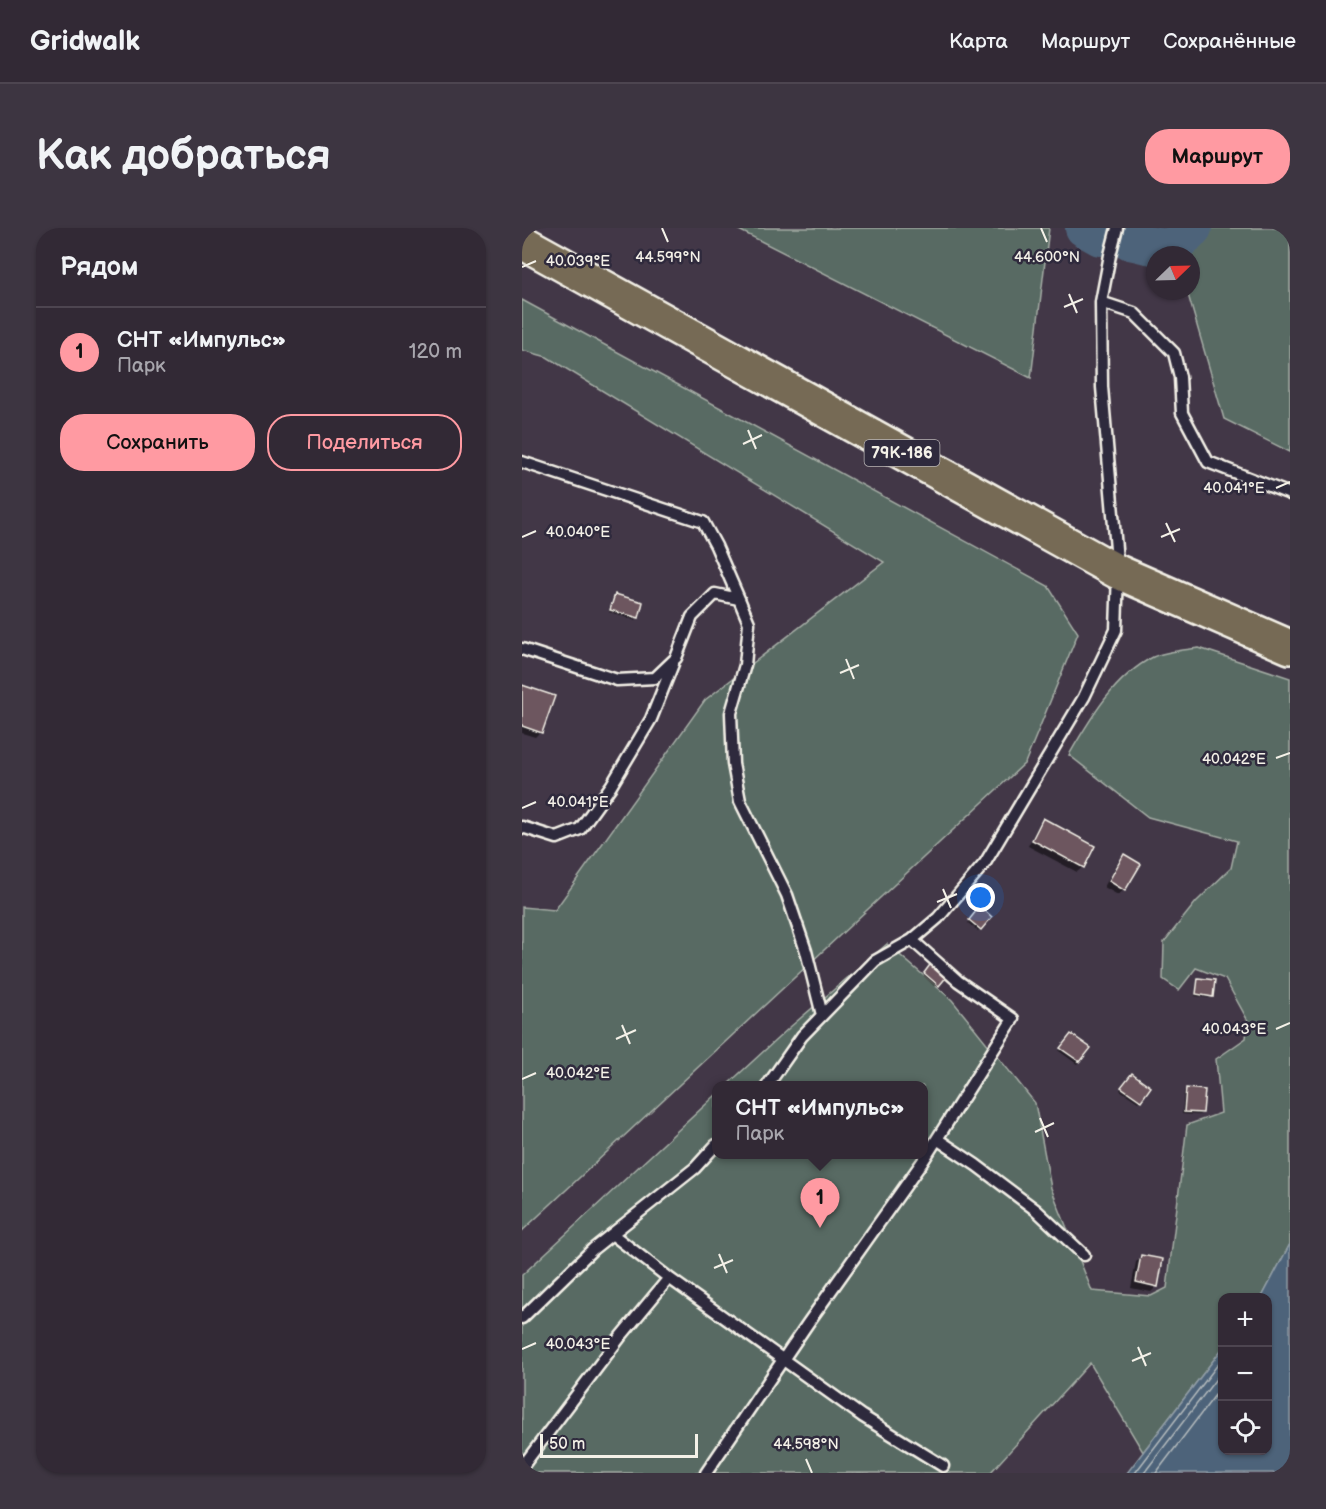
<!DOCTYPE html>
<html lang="ru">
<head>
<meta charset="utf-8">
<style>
  body { margin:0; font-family:"Balsamiq Sans",sans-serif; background:#3d3541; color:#f1f3f6 }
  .controls { position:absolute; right:18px; bottom:18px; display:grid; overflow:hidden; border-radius:12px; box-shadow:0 2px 4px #0004 }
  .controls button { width:54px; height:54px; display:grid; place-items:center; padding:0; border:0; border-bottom:2px solid #4d4550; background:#322935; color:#f1f3f6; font:30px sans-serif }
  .compass { position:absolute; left:624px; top:18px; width:54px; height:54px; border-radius:50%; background:#322935; box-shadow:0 2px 4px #0004; rotate:67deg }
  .scale { position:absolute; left:18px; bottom:15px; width:158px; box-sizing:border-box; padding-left:6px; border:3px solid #f4f1e8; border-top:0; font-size:16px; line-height:21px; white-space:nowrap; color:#f4f1e8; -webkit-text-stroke:4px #2f2a3d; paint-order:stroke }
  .you { position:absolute; left:459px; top:670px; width:21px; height:21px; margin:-15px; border:4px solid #fff; border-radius:50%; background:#1a73e8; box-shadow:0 0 0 9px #1a73e833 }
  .badge { display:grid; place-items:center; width:39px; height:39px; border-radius:50%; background:#ff9aa2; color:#111; font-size:20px; font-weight:700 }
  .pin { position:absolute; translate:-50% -50px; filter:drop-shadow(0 2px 3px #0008) }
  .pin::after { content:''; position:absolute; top:32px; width:21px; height:18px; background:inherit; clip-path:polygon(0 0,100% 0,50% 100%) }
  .popup { position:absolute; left:190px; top:853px; width:216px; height:78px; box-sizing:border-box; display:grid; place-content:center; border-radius:12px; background:#322935; filter:drop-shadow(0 2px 4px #0005); font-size:20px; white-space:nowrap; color:#a8a6ad }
  .popup b { font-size:22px; color:#f1f3f6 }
  .popup::after { content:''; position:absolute; left:50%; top:100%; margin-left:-12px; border:12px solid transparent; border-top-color:#322935 }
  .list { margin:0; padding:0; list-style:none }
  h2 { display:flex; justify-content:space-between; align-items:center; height:78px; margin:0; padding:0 24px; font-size:26px }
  h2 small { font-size:20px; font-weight:400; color:#a8a6ad }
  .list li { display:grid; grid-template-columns:39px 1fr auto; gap:18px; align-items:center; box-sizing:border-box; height:90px; padding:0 24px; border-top:2px solid #4d4550 }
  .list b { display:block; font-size:22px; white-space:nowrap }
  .list p { margin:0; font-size:20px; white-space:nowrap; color:#a8a6ad }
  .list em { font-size:20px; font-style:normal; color:#a8a6ad }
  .actions { display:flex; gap:12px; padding:18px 24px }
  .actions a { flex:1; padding:14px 0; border:2px solid #ff9aa2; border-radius:24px; text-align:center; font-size:21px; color:#ff9aa2 }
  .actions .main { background:#ff9aa2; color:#111 }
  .icon { flex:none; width:33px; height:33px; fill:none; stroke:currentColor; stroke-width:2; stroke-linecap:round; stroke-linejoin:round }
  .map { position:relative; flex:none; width:768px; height:1245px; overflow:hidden; border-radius:24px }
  header { display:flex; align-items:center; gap:36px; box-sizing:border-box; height:84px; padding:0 30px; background:#322935; border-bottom:2px solid #4d4550 }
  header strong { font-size:28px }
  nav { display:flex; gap:33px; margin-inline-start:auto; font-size:21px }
  .intro { display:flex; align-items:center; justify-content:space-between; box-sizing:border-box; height:144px; padding:0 36px }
  h1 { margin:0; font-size:42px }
  .button { padding:15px 27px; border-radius:24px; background:#ff9aa2; color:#111; font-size:21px; font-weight:700 }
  main { display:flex; gap:36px; padding:0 36px }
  aside { flex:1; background:#322935; border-radius:24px; box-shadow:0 2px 4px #0004 }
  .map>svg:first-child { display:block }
</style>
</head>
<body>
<header>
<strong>Gridwalk</strong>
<nav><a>Карта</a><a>Маршрут</a><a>Сохранённые</a></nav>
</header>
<div class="intro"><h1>Как добраться</h1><a class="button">Маршрут</a></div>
<main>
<aside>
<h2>Рядом<small></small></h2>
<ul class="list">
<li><span class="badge">1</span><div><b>СНТ «Импульс»</b><p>Парк</p></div><em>120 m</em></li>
</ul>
<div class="actions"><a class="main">Сохранить</a><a>Поделиться</a></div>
</aside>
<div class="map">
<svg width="768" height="1245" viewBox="0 0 768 1245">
  <rect width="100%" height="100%" fill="#423747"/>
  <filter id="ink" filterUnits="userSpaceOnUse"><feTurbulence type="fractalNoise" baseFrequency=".0167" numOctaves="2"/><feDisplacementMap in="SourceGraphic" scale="12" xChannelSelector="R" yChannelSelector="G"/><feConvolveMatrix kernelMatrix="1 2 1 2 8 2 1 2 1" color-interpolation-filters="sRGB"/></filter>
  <g filter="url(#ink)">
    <path fill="#586b64" stroke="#a6aea6" stroke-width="1.5" d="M213,0H527L509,150Z
      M647,0H768V224L702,191L665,63H669V27H655Z
      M0,72L526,358L556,405L503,535L0,1003V679L33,682L183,472L362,334L25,129L0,122Z
      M677,420L768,450V1016L740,1069L700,1070V1121L621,1224L568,1135L468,1245H0V1047L194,867V926H401V858L205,857L267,800L365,716L430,772L513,875L529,960L570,1063L629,1068L645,1060L665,897L699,885L694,831L724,810L726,793L703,751L674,740L657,762L641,751L642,714L674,674L709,640L715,613L626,589L547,527C568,491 592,449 631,429C644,423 663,422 677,420Z"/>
    <path fill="#4e647a" stroke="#909ca6" stroke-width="1.5" d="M768,1016V1245H605L700,1121V1222H746V1070L740,1069Z"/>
    <path fill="#0007" d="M93,368L115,389L113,392L87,384Z
      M0,458L18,504L13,509L0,505Z
      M521,592L561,639L555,644L506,618L516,598Z
      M603,628L602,662L596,667L582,659L597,633Z
      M458,681L468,689L456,703L446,695Z
      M410,736L423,748L413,759L401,748Z
      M677,751L690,768L687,770L673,768L675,753Z
      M547,810L566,820L555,836L537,823Z
      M608,849L618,872L616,874L598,862Z
      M664,862L680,885L677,887L660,886L662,864Z
      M620,1028L635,1058L629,1064L609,1060L614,1034Z"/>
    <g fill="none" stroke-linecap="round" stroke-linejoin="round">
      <path stroke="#b2b9bc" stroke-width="1.5" d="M613,1245L700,1131
        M622,1245L700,1143
        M634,1245L700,1158"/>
      <path stroke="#4e647a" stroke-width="38" d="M562,0L578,9
        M608,13C638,19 649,27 671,0"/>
    </g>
    <path fill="#6d565e" stroke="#f4f1e8" stroke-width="1.5" d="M93,366L121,374L117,390L88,382Z
      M0,457L33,468L20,505L0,498Z
      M521,590L573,618L562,640L510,612Z
      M602,626L619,636L603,663L587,653Z
      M458,678L470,689L459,702L447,692Z
      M410,734L426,747L417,758L402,745Z
      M676,750L693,752L691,769L674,766Z
      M549,806L569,820L558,834L538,820Z
      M610,845L629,859L619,873L599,859Z
      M664,860L683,862L681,885L662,884Z
      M619,1027L641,1031L636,1059L614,1054Z"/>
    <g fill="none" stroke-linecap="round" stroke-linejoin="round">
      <defs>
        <path id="lane" d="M579,74L612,85L652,125L658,149L660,185L686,234L768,266
          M0,234L181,294L194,318L217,371
          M0,421L95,452L133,450L154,430L170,389L193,366L217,371L227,395L223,437L209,485L211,536L218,573L265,667L284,723L300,787
          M0,599L35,610L58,601L89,558L129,491L151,436
          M245,858L280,808L353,733L390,712L416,690L463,635L562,469L594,402L596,344L580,159L579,74L588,27L595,0
          M415,911L454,937L514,982L562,1027
          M90,1006L147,1050L340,1188L421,1238
          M0,1090L71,1021L173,940L194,917
          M0,1239L99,1108L147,1050
          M184,1245L286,1095L401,933L491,791L436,753L390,712"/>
        <path id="primary" d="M0,14L596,344L768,419"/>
      </defs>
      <use href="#lane" stroke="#f4f1e8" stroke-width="15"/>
      <use href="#primary" stroke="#f4f1e8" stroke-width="38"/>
      <use href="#lane" stroke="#2f2a3d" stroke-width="10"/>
      <use href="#primary" stroke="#766a54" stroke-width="33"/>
    </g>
  </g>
  <path fill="none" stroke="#f4f1e8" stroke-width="2" d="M140,0L146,14M519,0L525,14M0,39L14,33M547,66L555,85M542,79L561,71M226,202L234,221M221,216L240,207M754,260L768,254M644,295L653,314M0,309L14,303M639,309L658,301M324,431L332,451M318,445L337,437M754,530L768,525M0,580L14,574M421,661L429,680M415,674L435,666M100,797L108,816M754,801L768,795M94,811L114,802M0,851L14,845M518,890L526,909M513,904L532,895M197,1026L205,1045M192,1040L211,1032M616,1119L624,1138M0,1121L14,1115M610,1133L629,1125M284,1231L290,1245"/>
  <g text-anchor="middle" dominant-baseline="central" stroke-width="5" stroke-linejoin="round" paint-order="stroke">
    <rect fill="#2f2a3d" stroke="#b9b5b5" stroke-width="1.5" x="342.5" y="212" width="75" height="26" rx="4.5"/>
    <g font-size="16" font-weight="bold" fill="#f4f1e8">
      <text x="380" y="225">79К-186</text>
    </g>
  </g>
  <g font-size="15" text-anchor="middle" fill="#f4f1e8" stroke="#2f2a3d" stroke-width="5" stroke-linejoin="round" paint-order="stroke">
    <text x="146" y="34">44.599°N</text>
    <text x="525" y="34">44.600°N</text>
    <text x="56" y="38">40.039°E</text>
    <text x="712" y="265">40.041°E</text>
    <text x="56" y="309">40.040°E</text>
    <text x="712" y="536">40.042°E</text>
    <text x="56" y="579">40.041°E</text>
    <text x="712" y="806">40.043°E</text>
    <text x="56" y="850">40.042°E</text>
    <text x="56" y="1121">40.043°E</text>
    <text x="284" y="1221">44.598°N</text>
  </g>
</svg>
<div class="controls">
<button>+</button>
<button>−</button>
<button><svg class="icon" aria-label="locate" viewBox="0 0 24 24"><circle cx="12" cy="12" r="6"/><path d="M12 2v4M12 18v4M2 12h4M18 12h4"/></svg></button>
</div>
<svg class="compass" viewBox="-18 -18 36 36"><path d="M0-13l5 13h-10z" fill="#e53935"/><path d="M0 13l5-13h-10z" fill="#a8a6ad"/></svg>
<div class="scale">50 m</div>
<div class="you"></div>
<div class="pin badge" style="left:298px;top:1000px">1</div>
<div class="popup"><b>СНТ «Импульс»</b>Парк</div>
</div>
</main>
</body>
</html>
